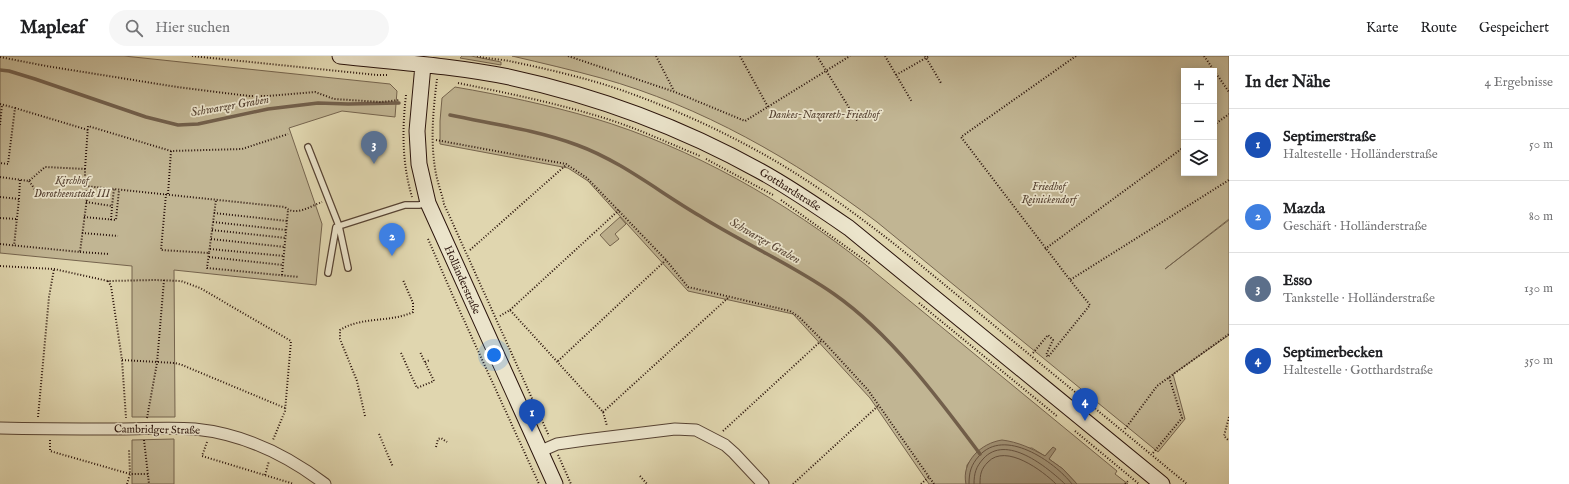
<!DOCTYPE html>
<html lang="de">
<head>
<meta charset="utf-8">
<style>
  body { margin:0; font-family:"IM FELL English",serif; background:#f6f6f6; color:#202124 }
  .controls { position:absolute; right:12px; top:12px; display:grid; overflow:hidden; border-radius:0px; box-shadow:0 2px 10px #0003 }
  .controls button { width:36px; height:36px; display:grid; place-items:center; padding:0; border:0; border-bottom:1px solid #e0e0e0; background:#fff; color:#202124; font:20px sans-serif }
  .you { position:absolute; left:494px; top:299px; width:14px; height:14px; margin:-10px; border:3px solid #fff; border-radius:50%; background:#1a73e8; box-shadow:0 0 0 6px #1a73e833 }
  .badge { display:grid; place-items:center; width:26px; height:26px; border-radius:50%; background:#8f2418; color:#fff; font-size:13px; font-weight:700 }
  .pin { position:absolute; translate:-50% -33px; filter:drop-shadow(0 1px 2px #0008) }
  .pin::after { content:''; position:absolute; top:21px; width:14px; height:12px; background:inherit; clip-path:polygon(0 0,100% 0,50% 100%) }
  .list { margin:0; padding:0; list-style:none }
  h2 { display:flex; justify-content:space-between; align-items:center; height:52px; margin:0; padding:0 16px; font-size:17px }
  h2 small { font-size:13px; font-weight:400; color:#757577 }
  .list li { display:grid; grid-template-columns:26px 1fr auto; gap:12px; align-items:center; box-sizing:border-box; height:72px; padding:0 16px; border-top:1px solid #e0e0e0 }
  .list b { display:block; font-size:15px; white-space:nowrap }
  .list p { margin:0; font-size:13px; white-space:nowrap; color:#757577 }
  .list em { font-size:13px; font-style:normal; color:#757577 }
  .icon { flex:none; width:22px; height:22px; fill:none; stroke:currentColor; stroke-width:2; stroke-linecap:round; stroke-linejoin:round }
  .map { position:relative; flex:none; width:1229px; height:428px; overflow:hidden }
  header { display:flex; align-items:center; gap:24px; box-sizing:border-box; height:56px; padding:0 20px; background:#fff; border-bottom:1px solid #e0e0e0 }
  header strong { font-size:19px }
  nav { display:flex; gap:22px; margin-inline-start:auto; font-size:14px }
  .search { width:280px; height:36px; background:#f6f6f6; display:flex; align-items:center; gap:10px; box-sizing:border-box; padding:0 14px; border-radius:22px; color:#757577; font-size:15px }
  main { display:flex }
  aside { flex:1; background:#fff }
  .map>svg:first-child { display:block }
</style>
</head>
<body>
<header>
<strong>Mapleaf</strong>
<div class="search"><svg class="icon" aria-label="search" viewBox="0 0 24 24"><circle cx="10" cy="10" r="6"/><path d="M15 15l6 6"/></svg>Hier suchen</div>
<nav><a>Karte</a><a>Route</a><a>Gespeichert</a></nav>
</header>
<main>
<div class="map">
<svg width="1229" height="428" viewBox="0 0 1229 428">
  <rect width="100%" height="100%" fill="#e0d6af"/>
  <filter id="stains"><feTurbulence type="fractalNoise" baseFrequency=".005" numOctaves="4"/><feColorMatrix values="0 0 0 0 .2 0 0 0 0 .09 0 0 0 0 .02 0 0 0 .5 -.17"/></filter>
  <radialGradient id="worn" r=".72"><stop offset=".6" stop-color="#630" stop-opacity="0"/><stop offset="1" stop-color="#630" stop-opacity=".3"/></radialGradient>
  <path fill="#c1b593" stroke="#75644e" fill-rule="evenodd" d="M0,0H124L390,28L397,35L395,61L342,55L289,72L322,168L316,229L174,214L175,361H132V210L0,197Z
    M462,0H471L501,6V9L460,2Z
    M512,0H1229V163L1165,213L1229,164V279L1173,318L1185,363L1158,396L877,166C795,104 701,50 601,22C572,14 542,7 512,0ZM1184,15H1214V117H1184Z
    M455,31C502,39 548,49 593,62C693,92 785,145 866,209L1117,415L1115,418L1128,428H1077L1063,413L1049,403L1053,391L1045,400L1032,392L978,395L967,409L966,428H929L870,342L793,258L688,235L588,125L568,112L440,88V65L442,42Z
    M620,161L626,168L615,178L619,183L610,190L600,179Z
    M174,383V428H132V384Z"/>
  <path fill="#a29377" stroke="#725f4b" d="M1002,384C1018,386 1031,392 1045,400L1053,391L1056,393L1049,403L1063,413L1077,428H966C961,406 981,387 1002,384Z"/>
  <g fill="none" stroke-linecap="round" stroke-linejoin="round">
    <path stroke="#665240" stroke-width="1" d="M969,428C969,416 971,409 979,400C1004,371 1054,405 1072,428
      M974,428C974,417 976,411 983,403C1006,377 1047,411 1065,428
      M980,428C980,418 981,413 988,406C1006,387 1043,415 1056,428"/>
    <path stroke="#725f4b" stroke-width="3.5" d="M0,14L9,15L35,23L146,61L178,69L198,68L268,53L318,47L348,48L399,47
      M450,59C492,68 537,74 577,89C621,105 659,136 700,160C743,187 793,209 834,238C890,277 939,343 980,398"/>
    <defs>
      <path id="lane" d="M308,91L339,170L348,212
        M328,217L336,171L405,149H419L428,147"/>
      <path id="street" d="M0,372C40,373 79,373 119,373C144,373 170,371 195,373C244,378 287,399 325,428
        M541,395L557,388L585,384L675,373L696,374L725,389L734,397L763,428"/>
      <path id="secondary" d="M340,0C396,6 454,10 509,21C597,40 681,71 760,115C791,132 820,152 849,172L1162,428
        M423,9L417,75L419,108L428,147L555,428"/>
    </defs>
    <use href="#lane" stroke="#574333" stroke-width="8"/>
    <use href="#street" stroke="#574333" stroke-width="13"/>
    <use href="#secondary" stroke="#29120a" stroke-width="17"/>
    <path stroke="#29120a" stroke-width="2" stroke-dasharray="1 2" stroke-linecap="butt" d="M192,0L377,19H388
      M477,0C487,3 499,3 509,5C547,13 587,22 624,35C680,55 736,81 787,112C831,139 872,170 912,202L1187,428
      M568,0L675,36L745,65L850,0
      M656,0L674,35
      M740,0L768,51
      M817,0L858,66
      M885,0L912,46
      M925,0L941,27
      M1076,0L961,81L1070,224L1229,124
      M1204,0L1229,36
      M0,1L46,10L177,31L249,40H267L315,36L334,43L381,46L400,44
      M896,19L929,0
      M437,23C433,55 430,87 436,118C438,128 442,138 444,148L549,380
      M458,27C507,37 556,47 604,62C637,72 668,87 700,100
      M406,39C402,74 402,107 412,141
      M0,48L15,52L8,108L0,107
      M15,52L88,74
      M0,69L2,49
      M1214,69L1229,58
      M436,84L566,108L587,122L666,204L688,231L790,255L799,261L822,284L868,334L934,428
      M706,103L773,139
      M85,113L88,70L171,95L242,93L288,78
      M0,121L29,125L45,111L85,113V130L285,151C295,161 311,150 322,146
      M29,125L38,138L87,142L85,130
      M166,138L161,194L209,197L216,144
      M168,138L171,95
      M0,141L19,143L14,190
      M19,143L20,124
      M781,144L870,208
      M86,146L112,150L114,133
      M214,157L287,165
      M84,161L116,164L119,134
      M0,162L17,163
      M111,164L112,151
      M213,166L286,174
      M212,174L286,182
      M82,177L118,180
      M211,183L285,191
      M428,183L452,238L539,428
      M0,188L80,196L87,142
      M210,193L284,200
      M1045,193L1184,91
      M470,194L566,109
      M80,196L109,198
      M209,197L207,212L299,221
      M209,201L283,209
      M0,210L54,213L108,225L155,224L181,225L200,232L291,285L285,355L273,384
      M282,219L288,154
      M108,225L111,230L122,304L126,362
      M919,247L1058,361
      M510,254L619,154
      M500,260L510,254L603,356L607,370
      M401,297L417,332L434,325L420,296
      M1033,297L1048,279L1053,284L1046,299L1048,301L1090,249L1070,224
      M122,304L175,307L182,309L285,352
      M558,305L666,204
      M425,306L430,304
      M603,356L729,241
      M365,360L357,325L340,283V274C362,260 390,267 413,256V247L403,224
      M38,361L49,241L54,213
      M1229,361L1224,380L1229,385
      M147,362L157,307L164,224
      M1125,373L1157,330L1229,278
      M723,375L822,284
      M1075,375L1139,428
      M379,378L393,411
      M50,384V395L130,418H148
      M144,384L149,428
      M207,386L202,400L294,428
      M436,391L438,383L441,382L447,386
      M1153,397L1182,362L1169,321
      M558,399L571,428
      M265,419L269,405
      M640,420L647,428
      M127,428L130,418L129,393
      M793,428L879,349
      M921,428L929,421
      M1125,428L1129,424"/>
    <use href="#lane" stroke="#ebe4cb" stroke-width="5.5"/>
    <use href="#street" stroke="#ebe4cb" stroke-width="11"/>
    <use href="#secondary" stroke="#ebe4cb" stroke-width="15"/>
  </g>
  <g text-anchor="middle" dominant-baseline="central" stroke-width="3.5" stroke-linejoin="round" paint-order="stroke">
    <g font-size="11" font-style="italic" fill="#574333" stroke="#ebe4cb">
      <text x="824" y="59">Dankes-Nazareth-Friedhof</text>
      <text x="72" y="125">Kirchhof<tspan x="72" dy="13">Dorotheenstadt III</tspan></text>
      <text x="1049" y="131">Friedhof<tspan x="1049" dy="13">Reinickendorf</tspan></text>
    </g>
    <g font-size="11" fill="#29120a" stroke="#ebe4cb">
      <text transform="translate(790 134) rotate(32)">Gotthardstraße</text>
      <text transform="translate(462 224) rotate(66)">Holländerstraße</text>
      <text transform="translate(157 374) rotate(1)">Cambridger Straße</text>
    </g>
    <g font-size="12" font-style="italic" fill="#594636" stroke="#ebe4cb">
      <text transform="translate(230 50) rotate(-10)">Schwarzer Graben</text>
      <text transform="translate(765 185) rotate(30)">Schwarzer Graben</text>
    </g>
  </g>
  <rect width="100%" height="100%" filter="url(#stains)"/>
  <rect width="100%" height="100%" fill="url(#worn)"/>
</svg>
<div class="controls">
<button>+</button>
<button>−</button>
<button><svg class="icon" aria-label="layers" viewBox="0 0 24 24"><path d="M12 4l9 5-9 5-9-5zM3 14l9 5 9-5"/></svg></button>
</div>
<div class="you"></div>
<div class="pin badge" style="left:532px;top:376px;background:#1a4fb4">1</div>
<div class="pin badge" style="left:392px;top:200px;background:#3f7fe0">2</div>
<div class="pin badge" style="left:374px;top:108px;background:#5c6f8a">3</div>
<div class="pin badge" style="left:1085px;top:365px;background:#1a4fb4">4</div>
</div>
<aside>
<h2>In der Nähe<small>4 Ergebnisse</small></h2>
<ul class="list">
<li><span class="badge" style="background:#1a4fb4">1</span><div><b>Septimerstraße</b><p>Haltestelle · Holländerstraße</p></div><em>50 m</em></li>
<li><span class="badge" style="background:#3f7fe0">2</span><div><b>Mazda</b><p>Geschäft · Holländerstraße</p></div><em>80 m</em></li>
<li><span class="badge" style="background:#5c6f8a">3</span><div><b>Esso</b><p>Tankstelle · Holländerstraße</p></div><em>130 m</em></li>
<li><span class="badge" style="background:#1a4fb4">4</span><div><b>Septimerbecken</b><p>Haltestelle · Gotthardstraße</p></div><em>350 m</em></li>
</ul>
</aside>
</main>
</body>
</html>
